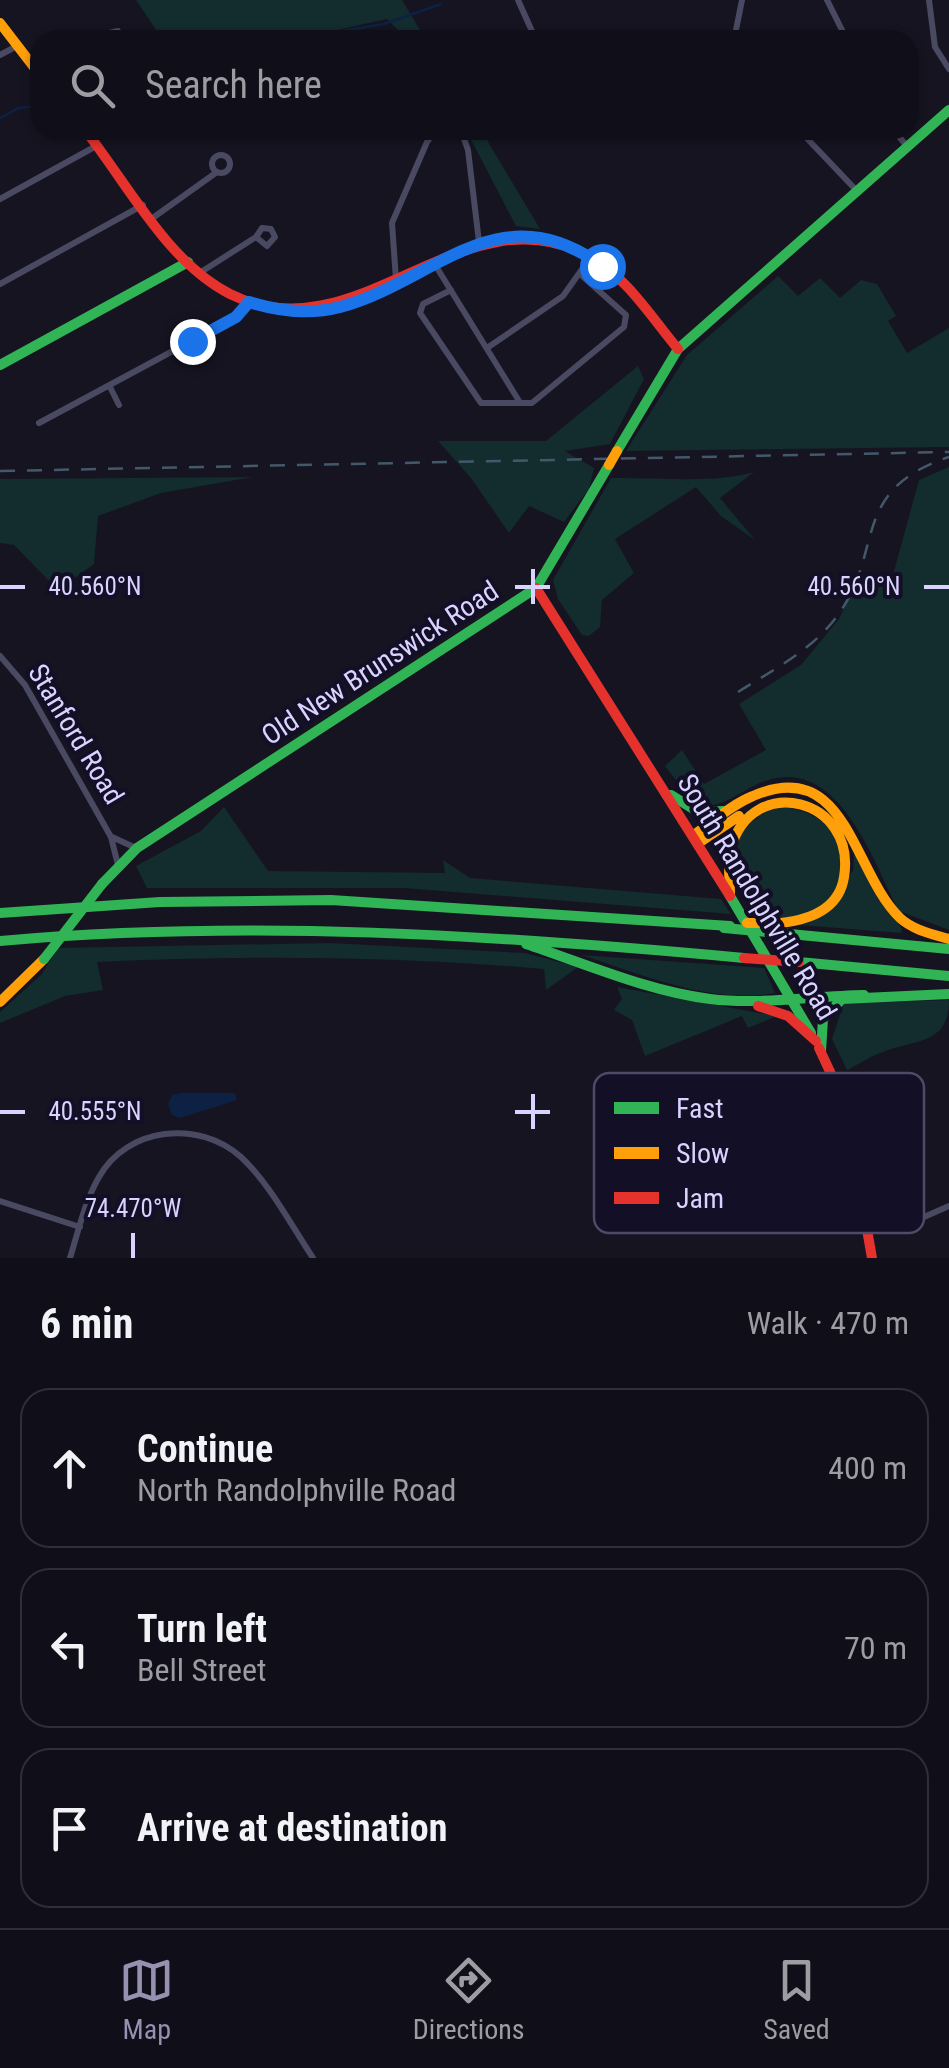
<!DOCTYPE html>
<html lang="en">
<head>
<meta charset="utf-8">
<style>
  body { margin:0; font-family:"Roboto Condensed",sans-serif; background:#191822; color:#f1f3f6 }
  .stop { position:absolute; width:30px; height:30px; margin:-22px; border:8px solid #1a73e8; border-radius:50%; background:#fff }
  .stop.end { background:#1a73e8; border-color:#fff; box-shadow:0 2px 10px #0008 }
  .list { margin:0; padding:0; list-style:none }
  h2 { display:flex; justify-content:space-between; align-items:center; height:130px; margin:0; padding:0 40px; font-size:42px }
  h2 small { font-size:32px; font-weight:400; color:#9c9ca2 }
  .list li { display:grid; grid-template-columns:65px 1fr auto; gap:30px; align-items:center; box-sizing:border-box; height:160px; margin:0 20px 20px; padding:0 20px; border:2px solid #302f38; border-radius:30px }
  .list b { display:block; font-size:38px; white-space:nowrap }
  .list p { margin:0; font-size:32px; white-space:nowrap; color:#9c9ca2 }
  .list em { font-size:32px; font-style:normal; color:#9c9ca2 }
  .icon { flex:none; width:55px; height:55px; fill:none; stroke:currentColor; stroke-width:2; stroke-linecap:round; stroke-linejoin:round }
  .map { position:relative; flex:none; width:949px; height:1258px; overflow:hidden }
  .search { position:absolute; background:#100f19; box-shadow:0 2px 8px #0004; left:30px; right:30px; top:30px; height:110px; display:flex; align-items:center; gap:25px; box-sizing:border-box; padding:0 35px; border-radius:30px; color:#9c9ca2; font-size:38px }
  .sheet { height:670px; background:#100f19 }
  nav { display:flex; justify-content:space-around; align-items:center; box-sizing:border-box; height:140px; border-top:2px solid #302f38; background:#100f19; font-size:28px; color:#9c9ca2 }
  nav a { display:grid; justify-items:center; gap:5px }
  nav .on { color:#9591b1 }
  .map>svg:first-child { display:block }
</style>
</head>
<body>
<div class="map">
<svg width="949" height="1258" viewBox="0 0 949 1258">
  <rect width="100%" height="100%" fill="#161421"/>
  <path fill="#132c2d" d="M136,0H402L426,40H408L387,19L292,40H163Z
    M466,130H481L540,229L516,226Z
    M778,276L798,296L820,278L840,298L861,280L877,284L896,316L888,321L907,353L949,328V447L626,451L687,355Z
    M638,366L644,379L610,444L565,451L594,468L589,489L564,522L529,506L509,533L471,478L438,441H546Z
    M949,467V930L899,911C873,862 840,758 768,780C742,788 725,810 696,806L665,766L682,750L704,784L766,750L739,704L801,665L839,619L860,575H893L919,480Z
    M754,472L720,498L755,540L721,516L696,487L615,539L634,573L602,600L600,627L589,636L582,635L558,599L553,580L611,478C657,477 713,484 754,472Z
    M253,477L161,493L98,516L94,564L58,590L14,545L0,543V479Z
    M224,807L268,871L445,873L443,860L470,878L721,899L731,914L404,888H147L136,866L201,831Z
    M773,807C861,806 863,909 797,917C782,919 764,914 750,910C721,863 724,837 773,807Z
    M854,852L902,929L901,933L799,925L809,923L853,871Z
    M330,943L525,953L578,967L546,990L544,969C395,956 247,955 97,962L103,990L65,996L0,1023V1012L42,974L57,948Z
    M581,955L764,968L775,993C710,1005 642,974 581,955Z
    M617,987L777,1016L748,1028L742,1016L645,1056L632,1020L614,1010L622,999Z
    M949,1000C949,1045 916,1039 883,1052C871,1056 859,1064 847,1070L832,1039L844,1003Z"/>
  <path fill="#0d2144" d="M181,1093H235L237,1100L180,1118L172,1115L168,1104L172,1095Z"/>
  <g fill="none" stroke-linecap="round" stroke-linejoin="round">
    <path stroke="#0d2144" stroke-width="2.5" d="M288,40L384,24L441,4
      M0,118L19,108L40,106"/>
    <path stroke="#4a4962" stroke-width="6" d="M518,0L536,40
      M827,0L847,40
      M929,0L935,47L949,69
      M78,40L118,31
      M734,40L742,0
      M0,55L17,46
      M455,130L463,136L468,150L479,242
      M799,130L857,191
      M893,130L907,146
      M212 164a9 9 0 1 1 18 0a9 9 0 1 1-18 0Z
      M0,199L98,145
      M154,217L217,172
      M434,263L519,401
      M201,272L256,237L262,228L271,229L275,237L267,246L256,237
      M396,280L392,223L427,142L436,130
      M0,284L143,205
      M451,290L423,304L420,313L481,403H532L624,327L626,315L580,274
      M487,348L563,296L590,258
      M110,387L119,405
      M39,423L236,317L249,302
      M0,656L25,685L111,837L118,865
      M112,837L136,848
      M0,1201L80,1227
      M867,1227L924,1217L949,1206
      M70,1258C78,1232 85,1201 99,1177C127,1127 199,1119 241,1157C270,1184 291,1225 313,1258"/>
    <path stroke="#30b455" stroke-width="10" d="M0,365L188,262
      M617,451L678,349L949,110
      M671,795L698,812L723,811
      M102,884L137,848L536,588L609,465
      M730,896L811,1033
      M0,913L160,902L331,900L730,926
      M779,933L949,949
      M0,941C249,919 495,935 744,958
      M526,944C586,964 647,991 710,999C760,1005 813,996 864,995
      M799,962L949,976
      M821,1051L823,1019L842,999L949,994"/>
    <path stroke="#ff9f0a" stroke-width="10" d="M0,23L40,75
      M695,834C714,821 731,805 753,796C847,755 852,872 900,918C913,930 932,934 949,939
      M700,842L739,816
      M730,895C730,881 727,862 731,848C752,772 857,798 844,877C839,910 809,920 780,923
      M0,1002L44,959"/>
    <path stroke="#e5322d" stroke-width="10" d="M85,130C127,183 167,262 230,294C357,358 463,187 589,256C626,276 652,318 678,349
      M536,588L730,896
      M758,1006L788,1016L816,1041
      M819,1048L845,1104L872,1258"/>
    <path stroke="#43596b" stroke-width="2.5" stroke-dasharray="15 12" stroke-linecap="butt" d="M0,471L949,452
      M738,692C774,669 815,649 840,612C884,549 850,490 949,457"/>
    <path stroke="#30b455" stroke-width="10" d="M724,928L779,933
      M44,959L102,884"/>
    <path stroke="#ff9f0a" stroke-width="10" d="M609,465L617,451
      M747,923H780"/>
    <path stroke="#e5322d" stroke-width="10" d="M744,958L799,962"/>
  </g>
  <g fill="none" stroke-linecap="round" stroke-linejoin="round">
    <path stroke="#1a73e8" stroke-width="12" d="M192,341L236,317L249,302C278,311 310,315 340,307C434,282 499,190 602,266"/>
  </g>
  <path fill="none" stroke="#d9d4ff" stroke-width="4" d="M533,569V604M0,587H25M515,587H550M924,587H949M533,1094V1129M0,1112H25M515,1112H550M133,1233V1258"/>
  <g text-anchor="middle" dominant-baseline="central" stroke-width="8" stroke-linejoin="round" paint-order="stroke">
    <g font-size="28" fill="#d9d4ff" stroke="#130f26">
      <text transform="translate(380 663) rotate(-33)">Old New Brunswick Road</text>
      <text transform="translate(76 734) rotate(59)">Stanford Road</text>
      <text transform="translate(757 897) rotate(59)">South Randolphville Road</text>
    </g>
  </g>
  <rect x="594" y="1073" width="330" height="160" rx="15" fill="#130f26" stroke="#4e4a67" stroke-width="2.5"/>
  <rect x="614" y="1102" width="45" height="12" fill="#30b455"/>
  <rect x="614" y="1147" width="45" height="12" fill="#ff9f0a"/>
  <rect x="614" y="1192" width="45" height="12" fill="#e5322d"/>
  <g font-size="28" fill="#d9d4ff">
    <text x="676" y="1118">Fast</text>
    <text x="676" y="1163">Slow</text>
    <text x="676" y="1208">Jam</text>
  </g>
  <g font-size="25" text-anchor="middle" fill="#d9d4ff" stroke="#130f26" stroke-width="8" stroke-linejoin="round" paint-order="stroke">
    <text x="95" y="595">40.560°N</text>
    <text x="854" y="595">40.560°N</text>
    <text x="95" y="1120">40.555°N</text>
    <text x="133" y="1217">74.470°W</text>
  </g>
</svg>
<div class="stop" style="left:602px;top:266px"></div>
<div class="stop end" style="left:192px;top:341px"></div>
<div class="search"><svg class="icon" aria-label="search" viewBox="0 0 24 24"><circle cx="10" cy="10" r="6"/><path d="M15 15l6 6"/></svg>Search here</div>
</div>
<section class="sheet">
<h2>6 min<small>Walk · 470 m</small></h2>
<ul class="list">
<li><svg class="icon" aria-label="ahead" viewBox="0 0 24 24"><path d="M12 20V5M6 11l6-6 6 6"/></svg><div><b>Continue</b><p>North Randolphville Road</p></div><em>400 m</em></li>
<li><svg class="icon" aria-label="left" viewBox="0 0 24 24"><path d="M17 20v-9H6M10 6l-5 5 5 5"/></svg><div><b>Turn left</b><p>Bell Street</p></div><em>70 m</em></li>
<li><svg class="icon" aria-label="arrive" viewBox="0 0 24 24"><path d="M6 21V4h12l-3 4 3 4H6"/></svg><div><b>Arrive at destination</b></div></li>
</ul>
</section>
<nav>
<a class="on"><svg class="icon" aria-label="map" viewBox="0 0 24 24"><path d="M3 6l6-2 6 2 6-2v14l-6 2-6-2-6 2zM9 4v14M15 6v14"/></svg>Map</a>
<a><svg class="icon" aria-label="directions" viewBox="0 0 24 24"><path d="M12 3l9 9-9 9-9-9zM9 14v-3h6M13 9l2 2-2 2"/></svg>Directions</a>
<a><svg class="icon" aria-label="saved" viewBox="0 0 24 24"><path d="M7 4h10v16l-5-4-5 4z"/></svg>Saved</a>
</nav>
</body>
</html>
